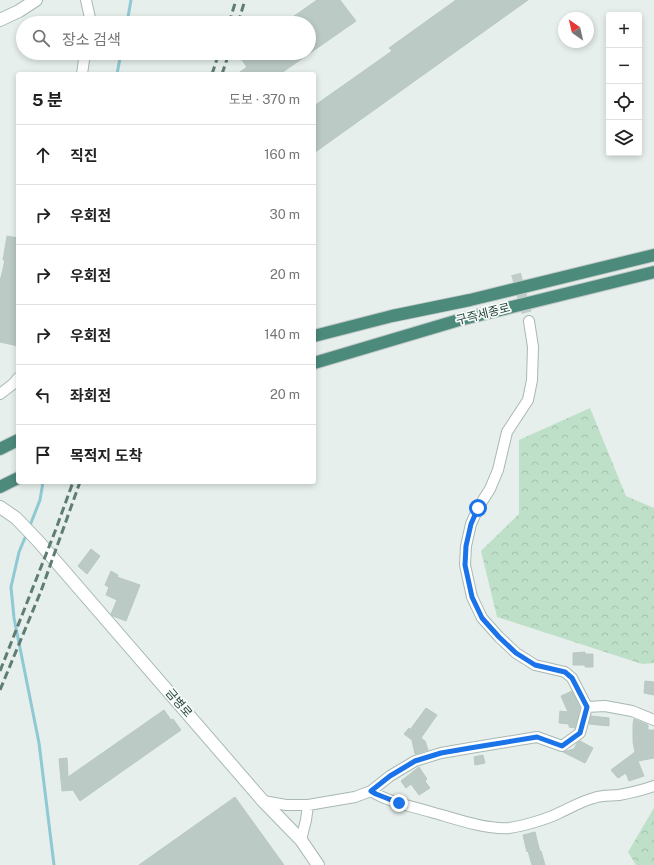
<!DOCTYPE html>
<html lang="ko">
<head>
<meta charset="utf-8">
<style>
  body { margin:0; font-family:"Public Sans","Noto Sans KR",sans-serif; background:#f2f2f2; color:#222 }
  .controls { position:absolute; right:12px; top:12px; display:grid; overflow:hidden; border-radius:4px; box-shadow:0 2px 6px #0003 }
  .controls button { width:36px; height:36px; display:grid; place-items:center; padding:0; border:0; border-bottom:1px solid #e0e0e0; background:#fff; color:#222; font:20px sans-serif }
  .compass { position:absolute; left:558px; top:12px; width:36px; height:36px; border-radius:50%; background:#fff; box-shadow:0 2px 6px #0003; rotate:326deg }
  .stop { position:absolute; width:12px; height:12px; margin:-9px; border:3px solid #1a73e8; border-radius:50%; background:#fff }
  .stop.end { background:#1a73e8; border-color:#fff; box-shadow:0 1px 4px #0008 }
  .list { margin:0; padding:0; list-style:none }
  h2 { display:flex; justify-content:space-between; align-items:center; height:52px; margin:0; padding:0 16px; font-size:17px }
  h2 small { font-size:13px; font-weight:400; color:#767676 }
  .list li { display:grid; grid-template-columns:26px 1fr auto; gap:12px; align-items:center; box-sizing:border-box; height:60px; padding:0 16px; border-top:1px solid #e0e0e0 }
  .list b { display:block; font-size:15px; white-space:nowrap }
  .list em { font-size:13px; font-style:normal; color:#767676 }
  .icon { flex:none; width:22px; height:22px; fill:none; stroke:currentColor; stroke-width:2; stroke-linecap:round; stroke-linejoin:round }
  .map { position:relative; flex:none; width:654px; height:865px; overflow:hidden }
  .search { position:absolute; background:#fff; box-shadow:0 2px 6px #0003; left:16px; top:16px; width:300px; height:44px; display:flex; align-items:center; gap:10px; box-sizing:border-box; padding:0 14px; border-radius:22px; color:#767676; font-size:15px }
  .panel { position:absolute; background:#fff; box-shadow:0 2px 6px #0003; left:16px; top:72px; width:300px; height:412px; border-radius:4px }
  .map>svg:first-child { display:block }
</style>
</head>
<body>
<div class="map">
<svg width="654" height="865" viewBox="0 0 654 865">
  <defs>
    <pattern id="forest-crowns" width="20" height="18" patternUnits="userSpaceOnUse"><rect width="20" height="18" fill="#bfe0c8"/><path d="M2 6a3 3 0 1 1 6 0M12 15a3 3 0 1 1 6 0" fill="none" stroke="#a4c1ad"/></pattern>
  </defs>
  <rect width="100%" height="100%" fill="#e6efeb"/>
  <path fill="url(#forest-crowns)" d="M590,408L626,496L654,508V663L642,664L497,617L481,551L519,514V440Z
    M654,808V865H636L628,852Z"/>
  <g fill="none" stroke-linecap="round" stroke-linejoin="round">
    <path stroke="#8ec9d4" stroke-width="3" d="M127,23L131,0
      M117,74L121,53
      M29,528L40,500L43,482
      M27,533L19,552L11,587L14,618L39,743L54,865"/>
  </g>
  <path fill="#bbcac4" stroke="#b8c9c2" d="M317,0H340L356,21L280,74H237L247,67L237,53H309V23H284Z
    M456,0H528L314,153V106L392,51L389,48Z
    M7,236L18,238V346L0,342V278H1L5,260H3Z
    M91,549L100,556L87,574L78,566Z
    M111,571L118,575L117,577L140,585L126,621L113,616L111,614L117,600L106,595L109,587L105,585Z
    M585,652V654H593V667H585V665H573V653Z
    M645,681L654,682V695L644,693Z
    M572,691L580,708L575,728L569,727V724L559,723L560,711L568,712L561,696Z
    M426,708L437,715L421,738L425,741L428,750L415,754L412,740L404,734L409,728L410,730Z
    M164,710L171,720L173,719L181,730L80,801L73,790L62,791L59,759L67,758L68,777Z
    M591,716L609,718V726L589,724Z
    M634,719L648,725V730H654V758L638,761L644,776L629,781L626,773L618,778L611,770L635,752L633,742V724Z
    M580,741L593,748L585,763L563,752L574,749L577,743Z
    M483,755L485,763L475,765L474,757Z
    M419,767L427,779L425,781L430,788L419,795L411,784L406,788L401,781Z
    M235,797L284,865H139Z
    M535,832L540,852L541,851L545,865H532L528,851L527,852L523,835Z"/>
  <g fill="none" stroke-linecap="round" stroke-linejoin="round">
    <path stroke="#bfccc8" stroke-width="10" stroke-dasharray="10 5" stroke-linecap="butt" d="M516,274L529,321"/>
    <defs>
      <path id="minor" d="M86,0L90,18V23
        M82,74L85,53
        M529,321L533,347L532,380L528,400L507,432L498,470L490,489L478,508L471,524L466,546L465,565L472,597L482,618L499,637L516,653L535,665L565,672L572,678L587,707
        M0,394L13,384L18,378
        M371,791C388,802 411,806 431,812C453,818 486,830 509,828C523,826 548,819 561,812C572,807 582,801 594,798C602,795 611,796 619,795C631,793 643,790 654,786
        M263,801L286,805H308L355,797L371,791L390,776L415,761L441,753L470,748L537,737L562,746L580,733L587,707L605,706L632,711L654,720
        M301,840L306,820L308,805"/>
      <path id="tertiary" d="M0,507L16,518L39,542L263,801L301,840L318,865"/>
      <path id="secondary" d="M0,20L19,11L36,0"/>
      <path id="trunk" d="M314,336L392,316L470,300L654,255
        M314,363L459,320L654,272
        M0,449L18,440
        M0,487L18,478"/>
    </defs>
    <use href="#minor" stroke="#a8b8b2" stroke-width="12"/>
    <use href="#tertiary" stroke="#a8b8b2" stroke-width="14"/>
    <use href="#secondary" stroke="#a4bbb3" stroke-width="14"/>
    <use href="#trunk" stroke="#c2cac8" stroke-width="14"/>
    <use href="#minor" stroke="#fff" stroke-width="10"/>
    <use href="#tertiary" stroke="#fff" stroke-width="12"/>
    <use href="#secondary" stroke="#fff" stroke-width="12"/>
    <use href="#trunk" stroke="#4c8a7c" stroke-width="12"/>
    <path stroke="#5f7d75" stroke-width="3" stroke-dasharray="8 4" stroke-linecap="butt" d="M229,23L236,0
      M238,23L245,0
      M212,74L219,53
      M222,74L229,53
      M0,671L56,529L73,482
      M0,690L41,591L80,482"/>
  </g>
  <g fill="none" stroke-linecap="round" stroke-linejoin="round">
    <path stroke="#1a73e8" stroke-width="5" d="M399,803L376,794L371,791L390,776L415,761L441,753L470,748L537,737L562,746L580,733L587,707L572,678L565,672L535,665L516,653L499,637L482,618L472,597L465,565L466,546L471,524L478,508"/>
  </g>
  <g text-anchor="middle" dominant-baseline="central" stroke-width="3.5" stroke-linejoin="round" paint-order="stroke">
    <g font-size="12" fill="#24423a" stroke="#f7fbf9">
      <text transform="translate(483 314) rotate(-14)">구즉세종로</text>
      <text transform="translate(179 703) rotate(49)">금병로</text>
    </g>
  </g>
</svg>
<div class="controls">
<button>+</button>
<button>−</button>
<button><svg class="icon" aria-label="locate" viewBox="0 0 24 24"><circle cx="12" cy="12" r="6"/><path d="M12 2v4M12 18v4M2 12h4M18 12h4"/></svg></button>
<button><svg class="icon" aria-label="layers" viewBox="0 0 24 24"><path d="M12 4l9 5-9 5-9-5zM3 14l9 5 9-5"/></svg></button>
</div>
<svg class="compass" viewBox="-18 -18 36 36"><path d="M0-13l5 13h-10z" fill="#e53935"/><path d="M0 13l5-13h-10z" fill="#767676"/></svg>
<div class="stop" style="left:478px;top:508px"></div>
<div class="stop end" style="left:399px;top:803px"></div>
<div class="search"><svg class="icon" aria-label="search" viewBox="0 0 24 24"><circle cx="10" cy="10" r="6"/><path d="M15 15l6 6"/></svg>장소 검색</div>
<section class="panel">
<h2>5 분<small>도보 · 370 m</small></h2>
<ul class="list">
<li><svg class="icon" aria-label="ahead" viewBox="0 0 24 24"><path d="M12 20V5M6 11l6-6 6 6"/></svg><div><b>직진</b></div><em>160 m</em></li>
<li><svg class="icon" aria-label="right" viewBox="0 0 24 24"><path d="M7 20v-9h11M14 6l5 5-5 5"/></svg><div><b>우회전</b></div><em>30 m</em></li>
<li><svg class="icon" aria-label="right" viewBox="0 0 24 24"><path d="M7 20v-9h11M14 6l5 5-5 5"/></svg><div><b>우회전</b></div><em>20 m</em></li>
<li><svg class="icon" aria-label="right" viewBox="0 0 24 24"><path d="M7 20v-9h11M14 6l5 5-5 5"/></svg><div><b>우회전</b></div><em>140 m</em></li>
<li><svg class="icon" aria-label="left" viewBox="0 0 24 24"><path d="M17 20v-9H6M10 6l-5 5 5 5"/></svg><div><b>좌회전</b></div><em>20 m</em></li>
<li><svg class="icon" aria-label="arrive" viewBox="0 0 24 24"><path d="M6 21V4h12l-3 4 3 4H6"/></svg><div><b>목적지 도착</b></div></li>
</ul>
</section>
</div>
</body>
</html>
